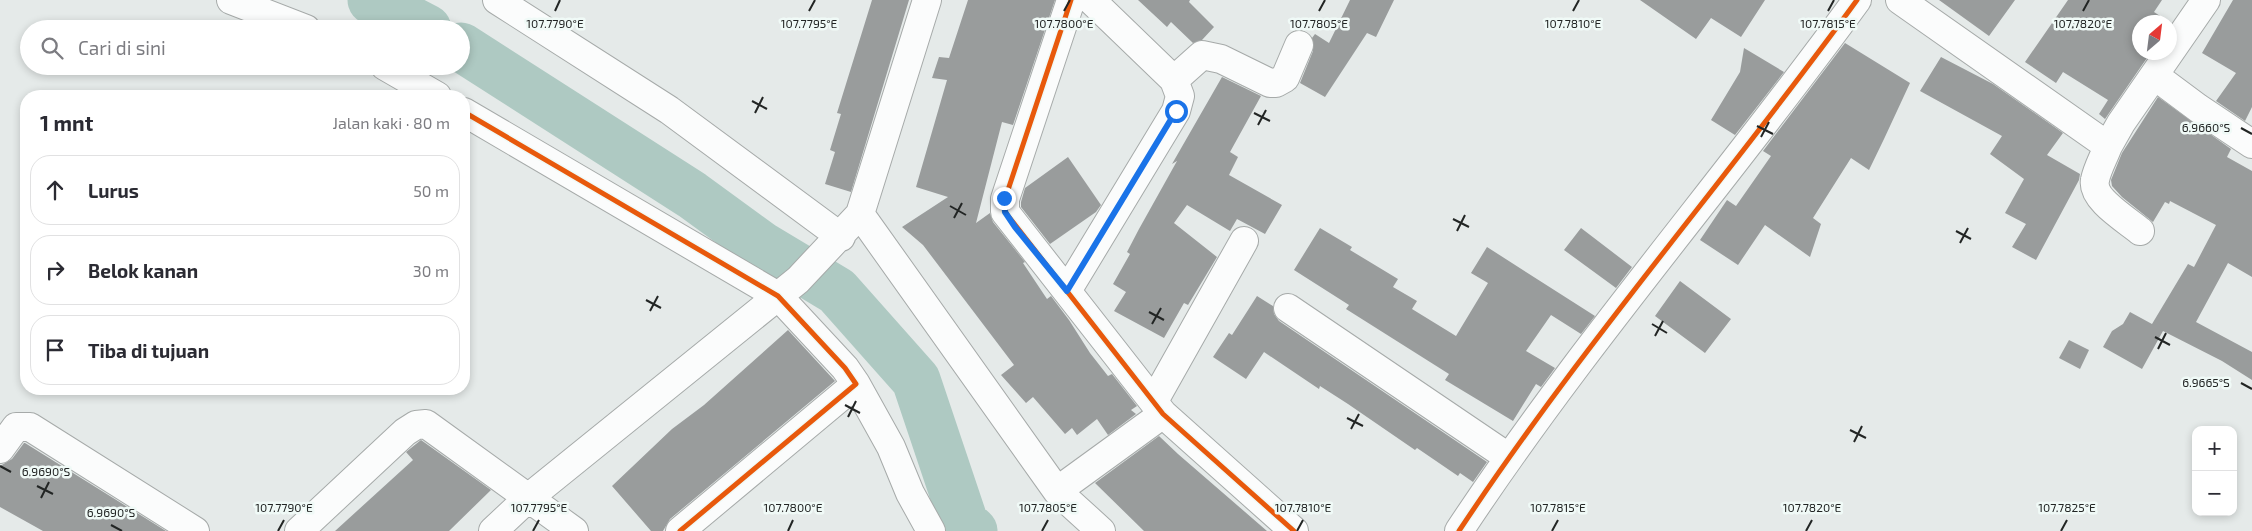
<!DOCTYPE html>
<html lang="id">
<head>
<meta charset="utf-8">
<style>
  body { margin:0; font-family:"Exo 2",sans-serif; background:#f7f7f7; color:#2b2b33 }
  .controls { position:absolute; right:15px; bottom:15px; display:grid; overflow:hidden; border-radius:10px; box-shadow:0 2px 8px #0003 }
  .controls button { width:45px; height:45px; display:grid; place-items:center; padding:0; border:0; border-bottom:1px solid #e1e1e2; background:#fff; color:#2b2b33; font:25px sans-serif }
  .compass { position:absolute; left:2132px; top:15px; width:45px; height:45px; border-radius:50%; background:#fff; box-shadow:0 2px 8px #0003; rotate:28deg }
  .stop { position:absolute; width:15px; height:15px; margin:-11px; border:4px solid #1a73e8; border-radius:50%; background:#fff }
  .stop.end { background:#1a73e8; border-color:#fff; box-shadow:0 1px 5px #0008 }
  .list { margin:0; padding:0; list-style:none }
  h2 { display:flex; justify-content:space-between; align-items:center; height:65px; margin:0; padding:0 20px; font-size:21px }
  h2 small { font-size:16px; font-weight:400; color:#7c7c81 }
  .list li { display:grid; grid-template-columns:32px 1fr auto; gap:15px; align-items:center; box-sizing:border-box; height:70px; margin:0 10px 10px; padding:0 10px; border:1px solid #e1e1e2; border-radius:20px }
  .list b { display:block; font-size:19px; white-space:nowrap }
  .list em { font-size:16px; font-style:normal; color:#7c7c81 }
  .icon { flex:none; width:28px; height:28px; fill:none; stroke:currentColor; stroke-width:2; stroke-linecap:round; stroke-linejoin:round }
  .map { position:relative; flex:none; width:2252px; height:531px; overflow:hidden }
  .search { position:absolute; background:#fff; box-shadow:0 2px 8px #0003; left:20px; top:20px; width:450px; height:55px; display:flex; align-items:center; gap:12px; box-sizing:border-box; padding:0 18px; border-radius:28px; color:#7c7c81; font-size:19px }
  .panel { position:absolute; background:#fff; box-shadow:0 2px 8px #0003; left:20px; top:90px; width:450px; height:305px; border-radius:20px }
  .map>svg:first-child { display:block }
</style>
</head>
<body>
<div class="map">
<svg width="2252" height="531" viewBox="0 0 2252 531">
  <rect width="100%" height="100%" fill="#e5eae9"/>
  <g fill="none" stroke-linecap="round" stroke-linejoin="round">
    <path stroke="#aec9c2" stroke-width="49" d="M372,0L427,29
      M461,47L692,195L762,246L837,291L916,380L964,523L973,531"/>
  </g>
  <path fill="#999c9c" d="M872,0H909L851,192L825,184L835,152L830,150L841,114L837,113Z
    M968,0H1055L1013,125L1002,122L976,223L990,213L993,222L1025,262L1023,263L1047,299L1051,296L1069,320L1090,353L1108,376L1112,374L1137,406L1131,410L1136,414L1108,435L1097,419L1077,435L1072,428L1065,434L1033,397L1026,403L1001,375L1014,365L923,245L902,227L948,197L916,187L947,80L932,78L939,57L949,58Z
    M1138,0H1190L1189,2L1214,27L1202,40L1193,43L1171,22L1167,27Z
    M1350,0H1394L1376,37L1367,33L1325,97L1300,83L1313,51L1312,38L1315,34L1329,43Z
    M1640,0H1765L1741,37L1711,18L1696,39Z
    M1939,0H2015L1989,36Z
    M2068,0H2162L2154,12L2171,23L2170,25V22H2140V52H2151L2105,119L2099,114L2108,100L2063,72L2056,83L2025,62Z
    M2233,0H2252V107L2245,121L2216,101L2236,73L2202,53Z
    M1845,43L1910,83L1884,139L1869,170L1851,158L1813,218L1821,224L1810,257L1765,225L1738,265L1700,240L1727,200L1736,206L1771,156L1763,151Z
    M1744,48L1784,72L1735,135L1711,120L1740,72Z
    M1941,57L1993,84L2063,133L2047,155L2080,174L2079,180L2036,260L2012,247L2026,224L2005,213L2024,179L1990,154L2002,136L1920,91Z
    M1222,77L1261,96L1230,152L1238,157L1229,175L1282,205L1265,234L1237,219L1230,231L1187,205L1174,223L1217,257L1188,305L1184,303L1164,338L1114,311L1126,292L1113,284L1130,254L1127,252L1139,229L1177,161L1172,164Z
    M2158,97L2231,149L2227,157L2252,171V277L2228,263L2196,322L2252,352V380L2222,361L2163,331L2142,369L2103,347L2112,331L2123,324L2130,312L2152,324L2188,264L2194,267L2216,225L2170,201L2169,204L2165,202L2153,222L2122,197L2112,186L2111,180L2122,153Z
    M1068,157L1101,205L1096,212L1050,244L1021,207V202L1025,188Z
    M1320,228L1352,247L1350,250L1398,279L1393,287L1417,301L1412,309L1456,336L1488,283L1471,273L1487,247L1595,316L1581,334L1551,315L1526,351L1555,368L1541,387L1536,384L1513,421L1445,380L1449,374L1346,309L1349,305L1294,270Z
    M1581,228L1632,267L1616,288L1564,250Z
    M1680,281L1731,319L1705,353L1655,316Z
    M1257,296L1273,306L1274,314L1279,321L1487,462L1473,482L1460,473L1458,476L1417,448L1415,450L1348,404L1320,386L1319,389L1264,352L1246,379L1213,357L1229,333L1232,335Z
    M788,330L835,381L670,519L663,531H651L612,486L672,429L704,405Z
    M2069,340L2089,350L2080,369L2059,358Z
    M1159,436L1178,454L1267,531H1144L1095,483Z
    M421,440L491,490L449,531H335L413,460L406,452Z
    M24,443H25L166,531H43L0,507V466L12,459Z"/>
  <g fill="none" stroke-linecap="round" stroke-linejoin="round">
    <defs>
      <path id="minor" d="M231,0L306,29
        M497,0L669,110L841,237
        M927,0L860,214L1057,491L1101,531
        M1071,0L1005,199V212L1163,414L1294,531
        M1900,0L2108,146L2121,123L2206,0
        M385,66L437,96
        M2155,76L2198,108L2252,144
        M1174,80L1202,55L1221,59L1270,83H1276L1285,78L1299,45
        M464,112L778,296L845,368L856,384L680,531
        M2108,146C2104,157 2097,169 2095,180C2091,199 2127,220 2140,231
        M1067,291L1176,111L1180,96L1174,80L1091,0
        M1288,308L1508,457
        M856,384L891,447L910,493L931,531
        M1154,401L1244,241
        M0,449L16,427H30L195,531
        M1057,491L1163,414
        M299,531L405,432L416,425L426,424L574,531
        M493,531L527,499L798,280L860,214
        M1459,531C1581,346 1727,179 1857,0"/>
    </defs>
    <use href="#minor" stroke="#a6aaa9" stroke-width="30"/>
    <use href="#minor" stroke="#fbfcfc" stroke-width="28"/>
    <defs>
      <path id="cycleway" d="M1071,0L1005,199V212L1163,414L1294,531
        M464,112L778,296L845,368L856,384L680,531
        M1459,531C1581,346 1727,179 1857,0"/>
    </defs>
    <use href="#cycleway" stroke="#f0faf7" stroke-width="8"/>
    <use href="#cycleway" stroke="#e8590c" stroke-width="5"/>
  </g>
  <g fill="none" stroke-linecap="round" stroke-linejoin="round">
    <path stroke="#1a73e8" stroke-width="6" d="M1004,198L1005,212L1015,227L1067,291L1176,111"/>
  </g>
  <path fill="none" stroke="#222524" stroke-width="2" d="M555,11L560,0M809,11L815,0M1064,11L1070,0M1319,11L1325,0M1573,11L1579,0M1828,11L1834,0M2083,11L2089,0M752,101L767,109M755,113L763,97M1254,113L1270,121M1258,125L1266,110M1757,126L1773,134M2241,128L2252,134M1761,137L1769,122M950,206L966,215M954,218L962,203M1453,219L1469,227M1457,231L1465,215M1956,231L1971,239M1960,243L1968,228M646,300L661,308M650,311L658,296M1149,312L1164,320M1152,324L1161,308M1652,324L1667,333M1655,336L1663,321M2155,337L2170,345M2158,349L2166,333M2241,383L2252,389M845,405L860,413M848,417L856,401M1347,418L1363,426M1351,429L1359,414M1850,430L1866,438M1854,442L1862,426M0,466L11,472M37,486L53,494M41,498L49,482M111,525L122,531M278,531L284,520M533,531L539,520M788,531L793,520M1042,531L1048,520M1297,531L1303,520M1552,531L1558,520M1806,531L1812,520M2061,531L2067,520"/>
  <g font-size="12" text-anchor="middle" fill="#222524" stroke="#f0faf7" stroke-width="5" stroke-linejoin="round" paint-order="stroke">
    <text x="555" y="28">107.7790°E</text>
    <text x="809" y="28">107.7795°E</text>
    <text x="1064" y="28">107.7800°E</text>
    <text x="1319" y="28">107.7805°E</text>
    <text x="1573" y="28">107.7810°E</text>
    <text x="1828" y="28">107.7815°E</text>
    <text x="2083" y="28">107.7820°E</text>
    <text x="2206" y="132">6.9660°S</text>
    <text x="2206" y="387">6.9665°S</text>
    <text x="46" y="476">6.9690°S</text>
    <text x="284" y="512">107.7790°E</text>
    <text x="539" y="512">107.7795°E</text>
    <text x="793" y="512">107.7800°E</text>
    <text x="1048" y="512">107.7805°E</text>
    <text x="1303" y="512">107.7810°E</text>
    <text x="1558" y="512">107.7815°E</text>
    <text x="1812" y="512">107.7820°E</text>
    <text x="2067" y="512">107.7825°E</text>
    <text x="111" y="517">6.9690°S</text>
  </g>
</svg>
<div class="controls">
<button>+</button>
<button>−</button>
</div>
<svg class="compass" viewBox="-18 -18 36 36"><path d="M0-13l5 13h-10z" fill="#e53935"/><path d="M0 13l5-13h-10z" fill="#7c7c81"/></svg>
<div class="stop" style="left:1176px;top:111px"></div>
<div class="stop end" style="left:1004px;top:198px"></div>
<div class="search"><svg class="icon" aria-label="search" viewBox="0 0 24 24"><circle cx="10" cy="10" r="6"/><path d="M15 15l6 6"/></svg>Cari di sini</div>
<section class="panel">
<h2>1 mnt<small>Jalan kaki · 80 m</small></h2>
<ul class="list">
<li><svg class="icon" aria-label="ahead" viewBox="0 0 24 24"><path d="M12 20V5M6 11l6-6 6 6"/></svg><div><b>Lurus</b></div><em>50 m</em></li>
<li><svg class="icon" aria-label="right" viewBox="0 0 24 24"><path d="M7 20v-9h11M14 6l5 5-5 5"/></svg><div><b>Belok kanan</b></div><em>30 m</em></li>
<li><svg class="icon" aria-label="arrive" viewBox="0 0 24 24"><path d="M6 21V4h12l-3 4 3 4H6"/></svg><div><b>Tiba di tujuan</b></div></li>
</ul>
</section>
</div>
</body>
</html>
